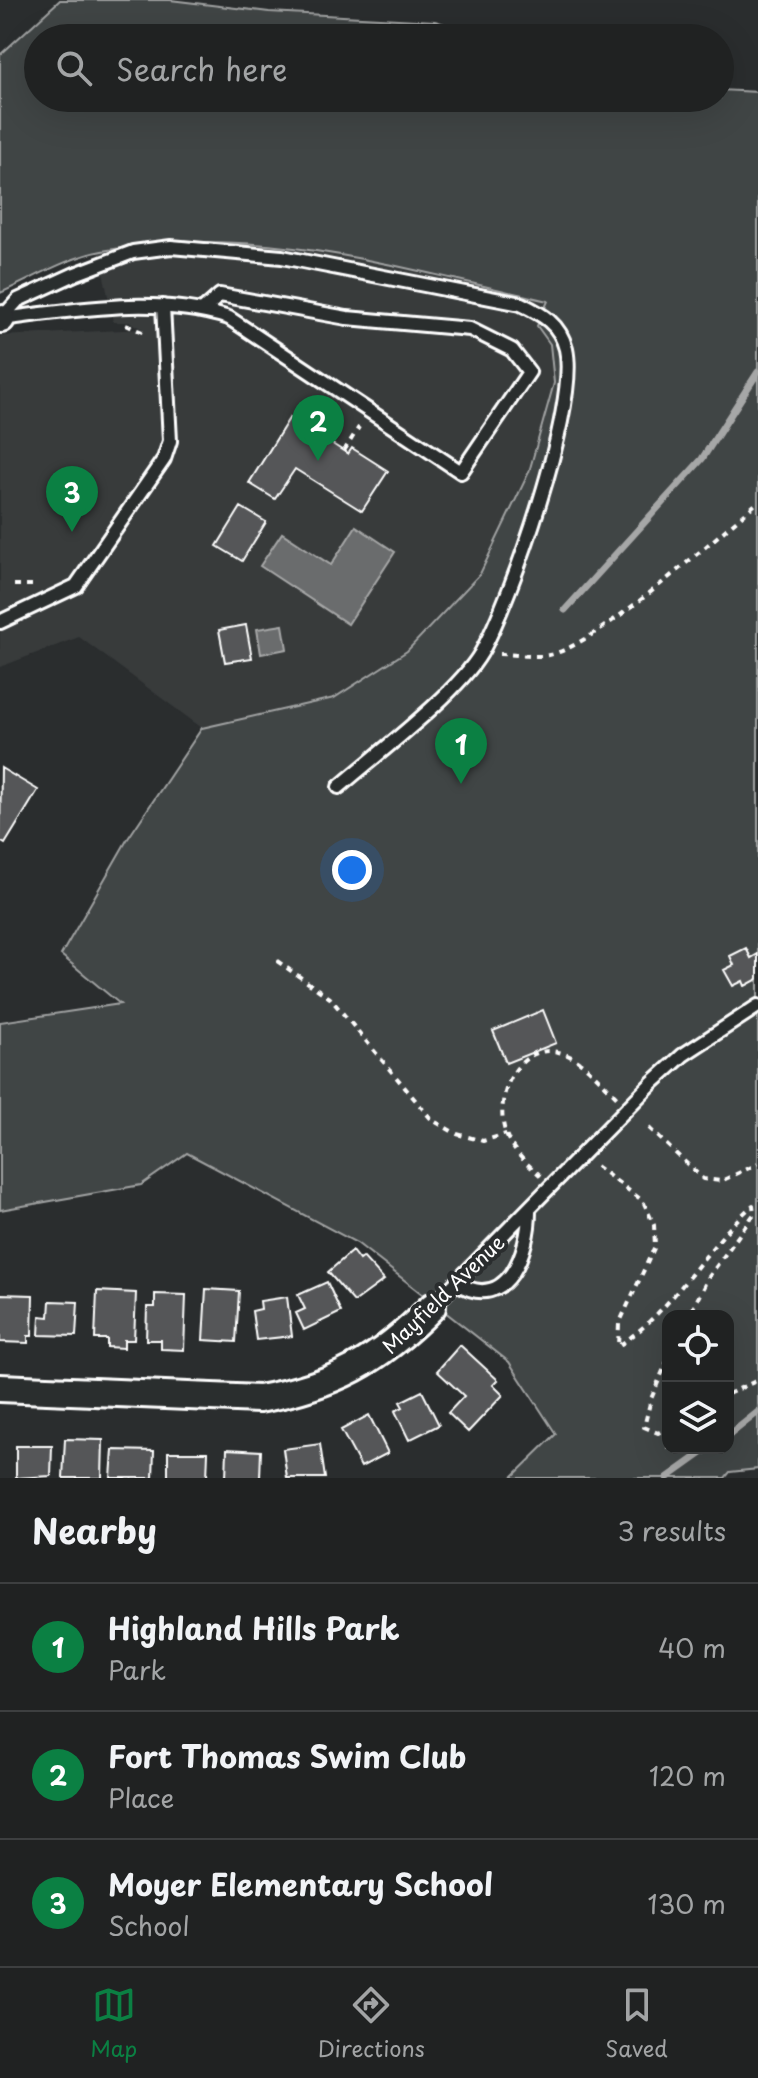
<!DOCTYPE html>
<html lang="en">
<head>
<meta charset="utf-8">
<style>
  body { margin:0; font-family:"Playpen Sans",sans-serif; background:#282a2a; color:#f1f3f6 }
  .controls { position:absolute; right:24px; bottom:24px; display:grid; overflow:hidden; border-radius:16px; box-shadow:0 8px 32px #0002 }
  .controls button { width:72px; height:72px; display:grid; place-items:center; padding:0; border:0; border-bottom:2px solid #3d3f40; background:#202222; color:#f1f3f6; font:40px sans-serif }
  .you { position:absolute; left:352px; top:870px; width:28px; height:28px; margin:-20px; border:6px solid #fff; border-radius:50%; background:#1a73e8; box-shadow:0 0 0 12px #1a73e833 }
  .badge { display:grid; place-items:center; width:52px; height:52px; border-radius:50%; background:#0b8043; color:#fff; font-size:26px; font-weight:700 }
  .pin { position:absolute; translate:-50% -66px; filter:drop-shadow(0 2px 4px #0008) }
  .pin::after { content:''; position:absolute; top:42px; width:28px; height:24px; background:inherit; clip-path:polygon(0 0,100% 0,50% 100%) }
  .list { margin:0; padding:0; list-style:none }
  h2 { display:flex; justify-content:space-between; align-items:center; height:104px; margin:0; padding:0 32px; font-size:34px }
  h2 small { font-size:26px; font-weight:400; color:#a2a4a5 }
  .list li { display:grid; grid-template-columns:52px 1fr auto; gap:24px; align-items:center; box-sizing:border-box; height:128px; padding:0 32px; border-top:2px solid #3d3f40 }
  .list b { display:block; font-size:30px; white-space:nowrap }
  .list p { margin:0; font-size:26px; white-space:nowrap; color:#a2a4a5 }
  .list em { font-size:26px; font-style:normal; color:#a2a4a5 }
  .icon { flex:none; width:44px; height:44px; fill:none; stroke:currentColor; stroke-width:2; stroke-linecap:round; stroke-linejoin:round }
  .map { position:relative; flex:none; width:758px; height:1478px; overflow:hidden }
  .search { position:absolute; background:#202222; box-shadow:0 8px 32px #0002; left:24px; right:24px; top:24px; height:88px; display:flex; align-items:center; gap:20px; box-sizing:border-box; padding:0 28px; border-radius:44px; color:#a2a4a5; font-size:30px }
  .sheet { height:488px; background:#202222 }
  nav { display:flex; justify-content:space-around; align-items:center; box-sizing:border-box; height:112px; border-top:2px solid #3d3f40; background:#202222; font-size:22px; color:#a2a4a5 }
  nav a { display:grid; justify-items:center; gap:4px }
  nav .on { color:#0b8043 }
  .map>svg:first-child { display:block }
</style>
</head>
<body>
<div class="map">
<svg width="758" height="1478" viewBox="0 0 758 1478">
  <rect width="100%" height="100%" fill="#2a2d2e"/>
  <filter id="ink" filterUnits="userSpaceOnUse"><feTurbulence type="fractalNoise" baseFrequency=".0125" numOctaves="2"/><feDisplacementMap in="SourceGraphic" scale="16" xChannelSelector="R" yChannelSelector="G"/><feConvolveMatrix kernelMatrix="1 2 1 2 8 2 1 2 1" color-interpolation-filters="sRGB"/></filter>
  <g filter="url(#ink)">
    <path fill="#373a3b" d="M196,239L308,247L549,301L554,383L529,472L480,574L407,651L334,698L202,728L79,637L0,667V336L142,329L129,322H113L99,251Z"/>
    <path fill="#414445" stroke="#a0a2a2" stroke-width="2" fill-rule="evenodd" d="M60,0H170L269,12L435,21L490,38H38V98H720V90L758,92V1469L730,1472L725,1478H511L556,1434L509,1362L357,1243L187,1153L141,1185L0,1210V1022L120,1004L61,955L127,840L202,728L334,698L407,651L480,574L529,472L554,383L550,344L537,326L548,301C401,268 254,222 102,251C68,257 32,279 0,293V55ZM668,1316H728V1448H668Z"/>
    <path fill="#6a6c6d" stroke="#a6a7a7" stroke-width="2" d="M356,526L395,552L348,624L260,566L282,533L331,565Z
      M283,625L287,649L261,654L257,629Z"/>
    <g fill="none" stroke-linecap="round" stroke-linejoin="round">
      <path stroke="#a6a7a7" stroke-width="7" d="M565,610L702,459L758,372
        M728,1436L758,1412
        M667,1478L709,1448"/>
    </g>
    <path fill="#555758" stroke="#fff" stroke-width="2" d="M290,417L348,454L352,448L388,471L362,511L295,469L275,499L249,483Z
      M241,507L266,522L242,561L217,546Z
      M246,625L252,658L225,662L219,630Z
      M1,768L38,790L5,844L0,841Z
      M746,948L751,958L758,954V979L745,986L743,981L733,986L724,970L734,965L730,956Z
      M543,1010L556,1043L506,1063L493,1031Z
      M352,1251L359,1260L363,1257L384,1280L354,1302L328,1272Z
      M327,1282L341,1312L304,1330L296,1313L305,1309L298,1295Z
      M206,1289L239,1291L236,1342L203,1340Z
      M97,1291L136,1293L134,1340H124V1348L107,1347V1339H95Z
      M0,1294L33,1295L32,1336H28V1343L0,1342Z
      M155,1294L186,1295L184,1350L161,1349V1340H146L147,1307H155Z
      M287,1297L292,1336L256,1340L252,1311L261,1309L260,1301Z
      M50,1301L78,1302L76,1336L39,1335L40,1316L49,1317Z
      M460,1345L498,1380L493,1385L503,1395L468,1432L448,1413L464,1396L437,1371Z
      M422,1391L439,1425L409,1440L395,1411L403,1407L400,1402Z
      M369,1415L388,1453L361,1467L341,1430Z
      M65,1439L103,1440L102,1478H63Z
      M320,1444L325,1478H287L283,1449Z
      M16,1446H52L51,1476L16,1478Z
      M227,1449L261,1451L260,1478H226Z
      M113,1450L154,1451L153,1478H111Z
      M168,1452H208L207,1478H168Z"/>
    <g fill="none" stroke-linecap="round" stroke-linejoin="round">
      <defs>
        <path id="service" d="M1,319L18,300L75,274L133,252L171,247L282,257L521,304C542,314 560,324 566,349C579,406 511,599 481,653C457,694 378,753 339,787
          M1,319C76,310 156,295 229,318L461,472L529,372L512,350L470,329L347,318L220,295L203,310
          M0,622L76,586L164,459L170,441L163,306
          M457,1283C508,1314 529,1250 529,1211
          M432,1307L652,1083L683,1055L758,1006"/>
        <path id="minor" d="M0,319H1
          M0,1388L259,1399C335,1385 378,1362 432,1307"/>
      </defs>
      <use href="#service" stroke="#fff" stroke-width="18"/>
      <use href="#minor" stroke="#fff" stroke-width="32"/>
      <path stroke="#fff" stroke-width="4" stroke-dasharray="6 6" stroke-linecap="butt" d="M126,325L147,334
        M344,451L359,427
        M14,585H36
        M499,654C514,654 533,658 549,655C596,646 716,537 758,502
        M277,961L330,998L432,1120L457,1134L483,1141L506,1134
        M649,1128L703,1179L721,1181L758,1164
        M596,1166L643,1201L654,1225L655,1246L619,1324L618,1346C674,1311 704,1247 753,1205L754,1214L708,1278L689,1316
        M541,1176C527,1164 512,1151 506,1134C492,1097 519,1037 565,1054C585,1062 602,1082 617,1097
        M668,1359L651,1399L644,1427L658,1433L668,1427
        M728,1394L758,1380"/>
      <use href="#service" stroke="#2a2d2e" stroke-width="12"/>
      <use href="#minor" stroke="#2a2d2e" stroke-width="26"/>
    </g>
  </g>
  <g text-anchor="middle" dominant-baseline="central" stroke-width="8" stroke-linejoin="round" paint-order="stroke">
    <g font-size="20" fill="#fff" stroke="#2a2d2e">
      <text transform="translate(443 1294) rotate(-44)">Mayfield Avenue</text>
    </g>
  </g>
</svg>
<div class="controls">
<button><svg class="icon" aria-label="locate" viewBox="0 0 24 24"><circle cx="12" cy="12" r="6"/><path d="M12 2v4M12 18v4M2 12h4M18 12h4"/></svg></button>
<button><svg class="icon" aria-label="layers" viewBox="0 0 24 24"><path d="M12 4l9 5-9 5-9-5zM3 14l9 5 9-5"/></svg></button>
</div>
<div class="you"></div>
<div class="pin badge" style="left:461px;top:784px">1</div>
<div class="pin badge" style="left:318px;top:461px">2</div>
<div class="pin badge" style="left:72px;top:532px">3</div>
<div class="search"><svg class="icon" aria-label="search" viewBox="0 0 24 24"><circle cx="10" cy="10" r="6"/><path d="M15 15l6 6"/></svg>Search here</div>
</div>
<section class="sheet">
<h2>Nearby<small>3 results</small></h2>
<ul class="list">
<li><span class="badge">1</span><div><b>Highland Hills Park</b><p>Park</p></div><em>40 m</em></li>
<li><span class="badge">2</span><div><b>Fort Thomas Swim Club</b><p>Place</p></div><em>120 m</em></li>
<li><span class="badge">3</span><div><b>Moyer Elementary School</b><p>School</p></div><em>130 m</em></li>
</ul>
</section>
<nav>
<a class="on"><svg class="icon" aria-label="map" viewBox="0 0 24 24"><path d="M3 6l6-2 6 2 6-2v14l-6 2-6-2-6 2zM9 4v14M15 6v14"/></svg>Map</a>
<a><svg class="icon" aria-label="directions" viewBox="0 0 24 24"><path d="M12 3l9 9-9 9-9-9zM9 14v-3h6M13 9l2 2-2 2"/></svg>Directions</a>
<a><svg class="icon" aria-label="saved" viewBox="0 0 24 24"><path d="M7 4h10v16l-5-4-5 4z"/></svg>Saved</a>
</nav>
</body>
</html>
